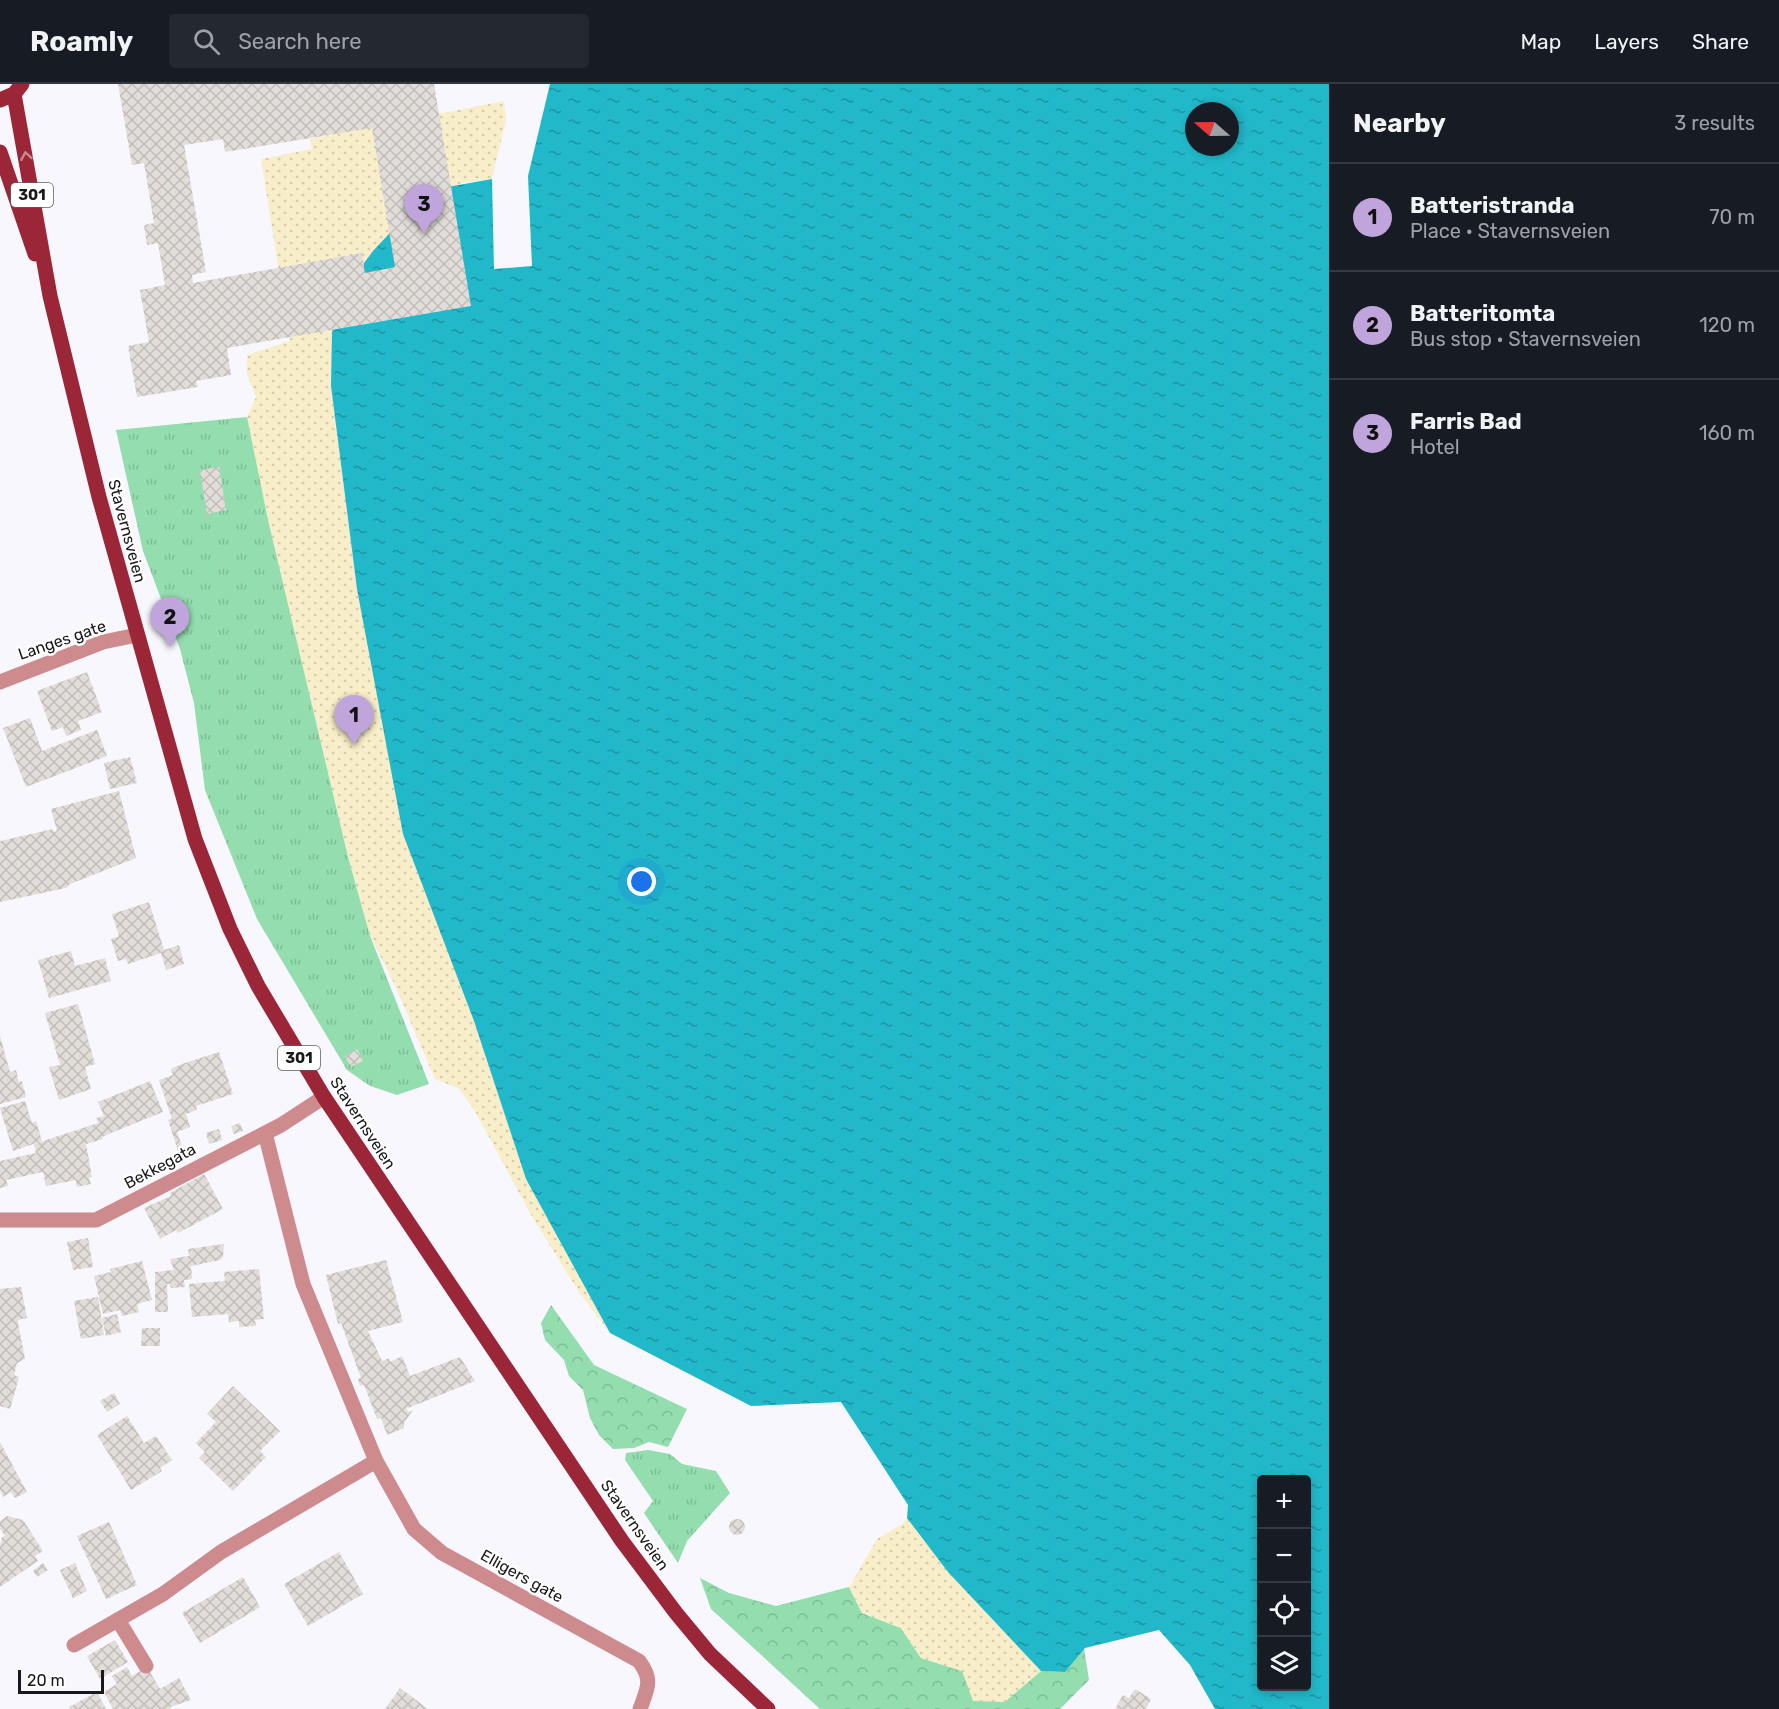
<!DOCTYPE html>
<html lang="en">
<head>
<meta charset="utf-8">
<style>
  body { margin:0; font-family:Rubik,sans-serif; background:#242831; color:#f1f3f6 }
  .controls { position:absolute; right:18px; bottom:18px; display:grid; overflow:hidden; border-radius:6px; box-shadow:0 3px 9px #0003 }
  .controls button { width:54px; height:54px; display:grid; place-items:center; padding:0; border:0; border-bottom:2px solid #363941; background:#171b24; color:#f1f3f6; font:30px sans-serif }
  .compass { position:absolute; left:1185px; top:18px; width:54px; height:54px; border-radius:50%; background:#171b24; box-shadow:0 3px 9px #0003; rotate:290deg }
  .scale { position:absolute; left:18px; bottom:15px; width:86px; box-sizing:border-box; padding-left:6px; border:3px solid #19191b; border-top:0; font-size:16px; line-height:21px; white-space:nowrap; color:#19191b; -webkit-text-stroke:4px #fff; paint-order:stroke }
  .you { position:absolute; left:642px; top:798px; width:21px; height:21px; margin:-15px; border:4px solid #fff; border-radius:50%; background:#1a73e8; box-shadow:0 0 0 9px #1a73e833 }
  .badge { display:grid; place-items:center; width:39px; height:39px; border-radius:50%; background:#c0a5dc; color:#111; font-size:20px; font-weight:700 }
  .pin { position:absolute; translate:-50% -50px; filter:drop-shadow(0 2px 3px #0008) }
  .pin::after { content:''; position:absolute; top:32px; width:21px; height:18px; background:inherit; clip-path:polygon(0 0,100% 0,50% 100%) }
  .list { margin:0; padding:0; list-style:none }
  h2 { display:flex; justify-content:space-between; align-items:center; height:78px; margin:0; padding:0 24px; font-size:26px }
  h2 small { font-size:20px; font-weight:400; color:#9ea1a6 }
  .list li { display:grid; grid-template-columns:39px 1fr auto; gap:18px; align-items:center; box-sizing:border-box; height:108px; padding:0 24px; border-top:2px solid #363941 }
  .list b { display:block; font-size:22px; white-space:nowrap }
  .list p { margin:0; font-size:20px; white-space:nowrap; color:#9ea1a6 }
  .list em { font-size:20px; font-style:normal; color:#9ea1a6 }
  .icon { flex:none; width:33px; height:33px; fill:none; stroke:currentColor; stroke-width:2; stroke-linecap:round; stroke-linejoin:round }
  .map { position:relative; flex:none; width:1329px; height:1625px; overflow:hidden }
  header { display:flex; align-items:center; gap:36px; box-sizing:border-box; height:84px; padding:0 30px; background:#171b24; border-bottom:2px solid #363941 }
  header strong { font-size:28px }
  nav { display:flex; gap:33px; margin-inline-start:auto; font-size:21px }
  .search { width:420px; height:54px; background:#242831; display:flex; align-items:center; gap:15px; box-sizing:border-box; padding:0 21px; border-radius:6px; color:#9ea1a6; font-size:22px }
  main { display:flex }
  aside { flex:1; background:#171b24 }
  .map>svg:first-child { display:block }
</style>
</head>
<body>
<header>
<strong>Roamly</strong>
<div class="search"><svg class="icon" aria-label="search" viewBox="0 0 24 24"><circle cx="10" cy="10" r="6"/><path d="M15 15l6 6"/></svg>Search here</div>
<nav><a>Map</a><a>Layers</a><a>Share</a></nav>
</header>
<main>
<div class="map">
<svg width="1329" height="1625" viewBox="0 0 1329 1625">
  <defs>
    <pattern id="forest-crowns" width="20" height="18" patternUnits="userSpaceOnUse" patternTransform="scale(1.5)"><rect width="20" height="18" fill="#93ddae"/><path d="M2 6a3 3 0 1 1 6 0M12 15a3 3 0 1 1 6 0" fill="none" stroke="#7ebd95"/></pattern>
    <pattern id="sand-dots" width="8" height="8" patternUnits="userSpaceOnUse" patternTransform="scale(1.5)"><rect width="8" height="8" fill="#f8eec9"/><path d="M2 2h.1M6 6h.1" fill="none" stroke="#d4ccac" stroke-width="1.8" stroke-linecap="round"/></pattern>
    <pattern id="park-tufts" width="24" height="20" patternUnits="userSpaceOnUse" patternTransform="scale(1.5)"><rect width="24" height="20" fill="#93ddae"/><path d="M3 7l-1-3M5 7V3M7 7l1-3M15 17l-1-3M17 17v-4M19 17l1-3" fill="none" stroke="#7ebd95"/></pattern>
    <pattern id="water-ripples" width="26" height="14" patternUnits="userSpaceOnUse" patternTransform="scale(1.5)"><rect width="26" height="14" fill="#21b8c9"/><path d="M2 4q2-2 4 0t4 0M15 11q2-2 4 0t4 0" fill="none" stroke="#1c95a2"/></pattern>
    <pattern id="building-cross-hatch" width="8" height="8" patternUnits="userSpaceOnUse" patternTransform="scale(1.5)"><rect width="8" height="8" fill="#e2ddd9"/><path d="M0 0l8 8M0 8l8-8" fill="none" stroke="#c1bdba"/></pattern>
  </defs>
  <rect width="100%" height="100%" fill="#f7f7fd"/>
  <path fill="url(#forest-crowns)" d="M551,1221L594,1281L687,1325L668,1363L649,1358L634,1364L613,1365L599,1351L590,1334L583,1306L569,1292L564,1276L545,1256L541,1239Z
    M700,1494L729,1509L776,1522L849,1503L862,1529L901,1544L921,1574L962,1587L1005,1617L1041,1587L1065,1588L1084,1564L1089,1596L1060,1625H820L711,1525Z"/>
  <path fill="url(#sand-dots)" d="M504,17L506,36L492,95L461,99L331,302L357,505L474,937L526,1095L610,1249L579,1208L530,1129L475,1027L458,1004L435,995L392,895L370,852L348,773L268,436L247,333L256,313L247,290V271L290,257L261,75L312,65L310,55Z
    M907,1434L948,1488L1041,1587L1005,1618L973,1617L962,1587L921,1574L901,1544L862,1529L849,1503L877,1455L901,1441Z"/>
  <path fill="url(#park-tufts)" d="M247,333L268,436L348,773L370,852L429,1000L397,1011L370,1002L347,986L257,835L205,706L194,619L180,565L143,467L116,346Z
    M648,1366L670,1370L682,1380L716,1387L730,1409L687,1457L678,1479L644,1429L653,1417L625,1376L626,1369Z"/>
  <path fill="url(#water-ripples)" fill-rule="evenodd" d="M550,0H1329V1625H1215L1190,1581L1159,1546L1085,1564L1065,1588L1041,1587L948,1488L907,1434L908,1421L841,1318L751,1322L610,1249L526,1095L474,937L403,750L357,505L331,302L332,248L347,202L373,167L417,120L442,104L492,95L494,185L532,182L528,92ZM1194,27H1230V63H1194ZM1262,1396H1306V1602H1262Z"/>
  <path fill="url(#building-cross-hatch)" fill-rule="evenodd" d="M118,0H434L471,222L227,264L231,291L196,297L198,303L137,313L128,262L149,258L140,206L165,201L158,159L147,161L144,141L154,139L144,79L132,81ZM372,44L395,183L365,189L362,169L193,199L192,191L206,188L184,61L223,55L225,68Z
    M219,383L226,426L207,430L200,386Z
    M87,588L102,628L78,637L81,646L66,652L63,643L52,647L37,607Z
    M30,634L42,667L97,646L107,672L26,703L3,644Z
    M130,673L137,699L110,705L104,679Z
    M119,707L136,774L70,800L66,804L0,818V757L53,745L54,748L57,747L51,725Z
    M149,818L164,866L179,861L184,880L166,886L161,869L128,880L126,875L118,877L111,855L119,852L112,830Z
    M71,867L75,882L105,874L111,897L49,914L38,876Z
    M78,920L95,980L85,983L91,1005L59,1016L49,983L60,981L45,929Z
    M0,952L10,988L16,986L19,998L22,997L26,1013L0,1020Z
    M357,965L363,977L351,983L345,972Z
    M219,968L233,1010L196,1022L197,1026L186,1030L190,1043L177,1048L184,1068L179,1070L168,1036L172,1035L159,996L173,991L171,985L182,980Z
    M150,997L163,1028L111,1049L102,1053L103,1055L86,1060L92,1093L89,1094L91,1100L77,1103L76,1096L46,1102L43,1088L6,1096L8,1102L0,1104V1077L36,1069L34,1060L98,1039L96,1034L104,1032L98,1018Z
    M25,1017L32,1039L36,1037L42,1057L13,1067L0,1024Z
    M240,1039L243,1047L234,1050L231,1042Z
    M219,1045L222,1056L209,1060L206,1049Z
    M204,1090L223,1125L178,1149L176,1146L160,1155L144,1124L171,1112L170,1109Z
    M88,1154L93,1183L73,1186L67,1158Z
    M224,1160L223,1173L220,1176L191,1182L192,1195L184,1196L185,1203L171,1204L170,1200H167L168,1228H155V1188L174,1186L170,1175L189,1172L188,1165Z
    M386,1176L403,1238L368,1247L382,1277L389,1274L390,1278L402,1272L410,1292L460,1273L475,1297L408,1324L406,1323L408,1328L413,1326L404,1339V1344L387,1351L381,1334L377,1335L364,1301L360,1302L358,1295L361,1294L341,1239L338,1240L326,1191Z
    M142,1177L152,1216L137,1220L139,1228L122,1232L120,1226L103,1230L94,1192L111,1188L110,1185Z
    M259,1185L264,1235L255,1236L256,1242L239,1243V1237L229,1238L228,1230L192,1233L189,1200L225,1197L224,1188Z
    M21,1203L27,1234L18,1236V1239L25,1275L17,1279L14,1291L19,1293L10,1325L0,1322V1205Z
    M98,1213L104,1251L81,1255L74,1217Z
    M117,1230L121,1248L106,1252L102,1234Z
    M142,1244H160V1262H141Z
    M233,1302L280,1347L260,1367L266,1373L233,1407L199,1374L205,1368L196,1359L216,1338L207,1330Z
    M114,1309L120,1320L107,1328L100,1317Z
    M127,1332L144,1359L156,1352L172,1376L160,1384L162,1387L131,1406L97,1351Z
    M0,1358L27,1408L15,1414L11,1408L3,1413L0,1406Z
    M7,1432L23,1436L43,1467L35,1472L38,1477L0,1503V1462L2,1453L5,1452L0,1445V1437Z
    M729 1443a8 8 0 1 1 16 0a8 8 0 1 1-16 0Z
    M109,1438L137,1501L106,1515L77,1452Z
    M339,1468L363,1510L308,1542L284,1500Z
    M43,1479L48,1486L37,1493L33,1487Z
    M75,1479L87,1507L73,1514L60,1486Z
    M243,1493L260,1523L200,1559L182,1529Z
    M115,1556L128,1578L100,1595L87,1572Z
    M127,1583L132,1592L147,1583L160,1605L179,1594L191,1616L170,1623L171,1625H113L104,1608L117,1600L112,1592Z
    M400,1604L424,1622L427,1625H385Z
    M1135,1605L1151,1615L1146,1625H1115L1123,1611L1129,1614Z
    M97,1608L106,1625H70L69,1623Z"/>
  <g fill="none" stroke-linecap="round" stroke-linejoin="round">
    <path stroke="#cd8b8e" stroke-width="15" d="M118,1536L146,1582"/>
    <path stroke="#cd8b8e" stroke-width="15" d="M0,598L103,558L137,551
      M265,1049L303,1200L376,1377L414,1445L442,1469L639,1577C653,1596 648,1603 640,1625
      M0,1136H96L281,1041L324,1013
      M74,1561L163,1510L221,1468L376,1377"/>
    <path stroke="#9b2638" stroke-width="15" d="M14,10L50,212L99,413L195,755L230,845L258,902L324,1013L622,1457L676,1529L710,1570L768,1625
      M0,16L14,10L22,0
      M0,68L35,170"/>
  </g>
  <defs><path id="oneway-chevron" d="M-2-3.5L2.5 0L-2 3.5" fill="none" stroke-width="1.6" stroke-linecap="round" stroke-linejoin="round" transform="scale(1.5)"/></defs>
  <use stroke="#c88892" href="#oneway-chevron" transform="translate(26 72) rotate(-100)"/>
  <g text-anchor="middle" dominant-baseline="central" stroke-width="5" stroke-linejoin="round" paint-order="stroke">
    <g fill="#fff" stroke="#5e5e5f" stroke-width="1.5">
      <rect x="11" y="99" width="42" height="24" rx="4.5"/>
      <rect x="278" y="962" width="42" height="24" rx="4.5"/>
    </g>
    <g font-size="15" font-weight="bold" fill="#19191b">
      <text x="32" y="111">301</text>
      <text x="299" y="974">301</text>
    </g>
    <g font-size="16" fill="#19191b" stroke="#fff">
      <text transform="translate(127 447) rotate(75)">Stavernsveien</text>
      <text transform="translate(62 556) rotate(-19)">Langes gate</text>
      <text transform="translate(363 1039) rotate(57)">Stavernsveien</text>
      <text transform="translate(160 1082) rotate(-28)">Bekkegata</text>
      <text transform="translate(635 1441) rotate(55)">Stavernsveien</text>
      <text transform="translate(522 1492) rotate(29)">Elligers gate</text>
    </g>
  </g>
</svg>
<div class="controls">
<button>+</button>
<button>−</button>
<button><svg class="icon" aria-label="locate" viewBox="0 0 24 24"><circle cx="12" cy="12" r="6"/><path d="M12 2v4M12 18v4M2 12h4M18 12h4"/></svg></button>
<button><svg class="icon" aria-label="layers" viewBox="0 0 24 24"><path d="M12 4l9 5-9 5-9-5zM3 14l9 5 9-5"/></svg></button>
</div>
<svg class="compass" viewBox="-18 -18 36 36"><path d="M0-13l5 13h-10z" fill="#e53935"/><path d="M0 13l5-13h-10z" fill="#9ea1a6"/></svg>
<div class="scale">20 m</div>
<div class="you"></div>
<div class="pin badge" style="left:354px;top:661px">1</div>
<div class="pin badge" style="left:170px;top:563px">2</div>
<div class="pin badge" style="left:424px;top:150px">3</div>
</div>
<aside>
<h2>Nearby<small>3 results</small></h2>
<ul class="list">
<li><span class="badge">1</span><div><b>Batteristranda</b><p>Place · Stavernsveien</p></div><em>70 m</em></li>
<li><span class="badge">2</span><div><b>Batteritomta</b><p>Bus stop · Stavernsveien</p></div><em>120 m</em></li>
<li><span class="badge">3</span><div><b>Farris Bad</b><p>Hotel</p></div><em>160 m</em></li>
</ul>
</aside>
</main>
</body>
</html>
